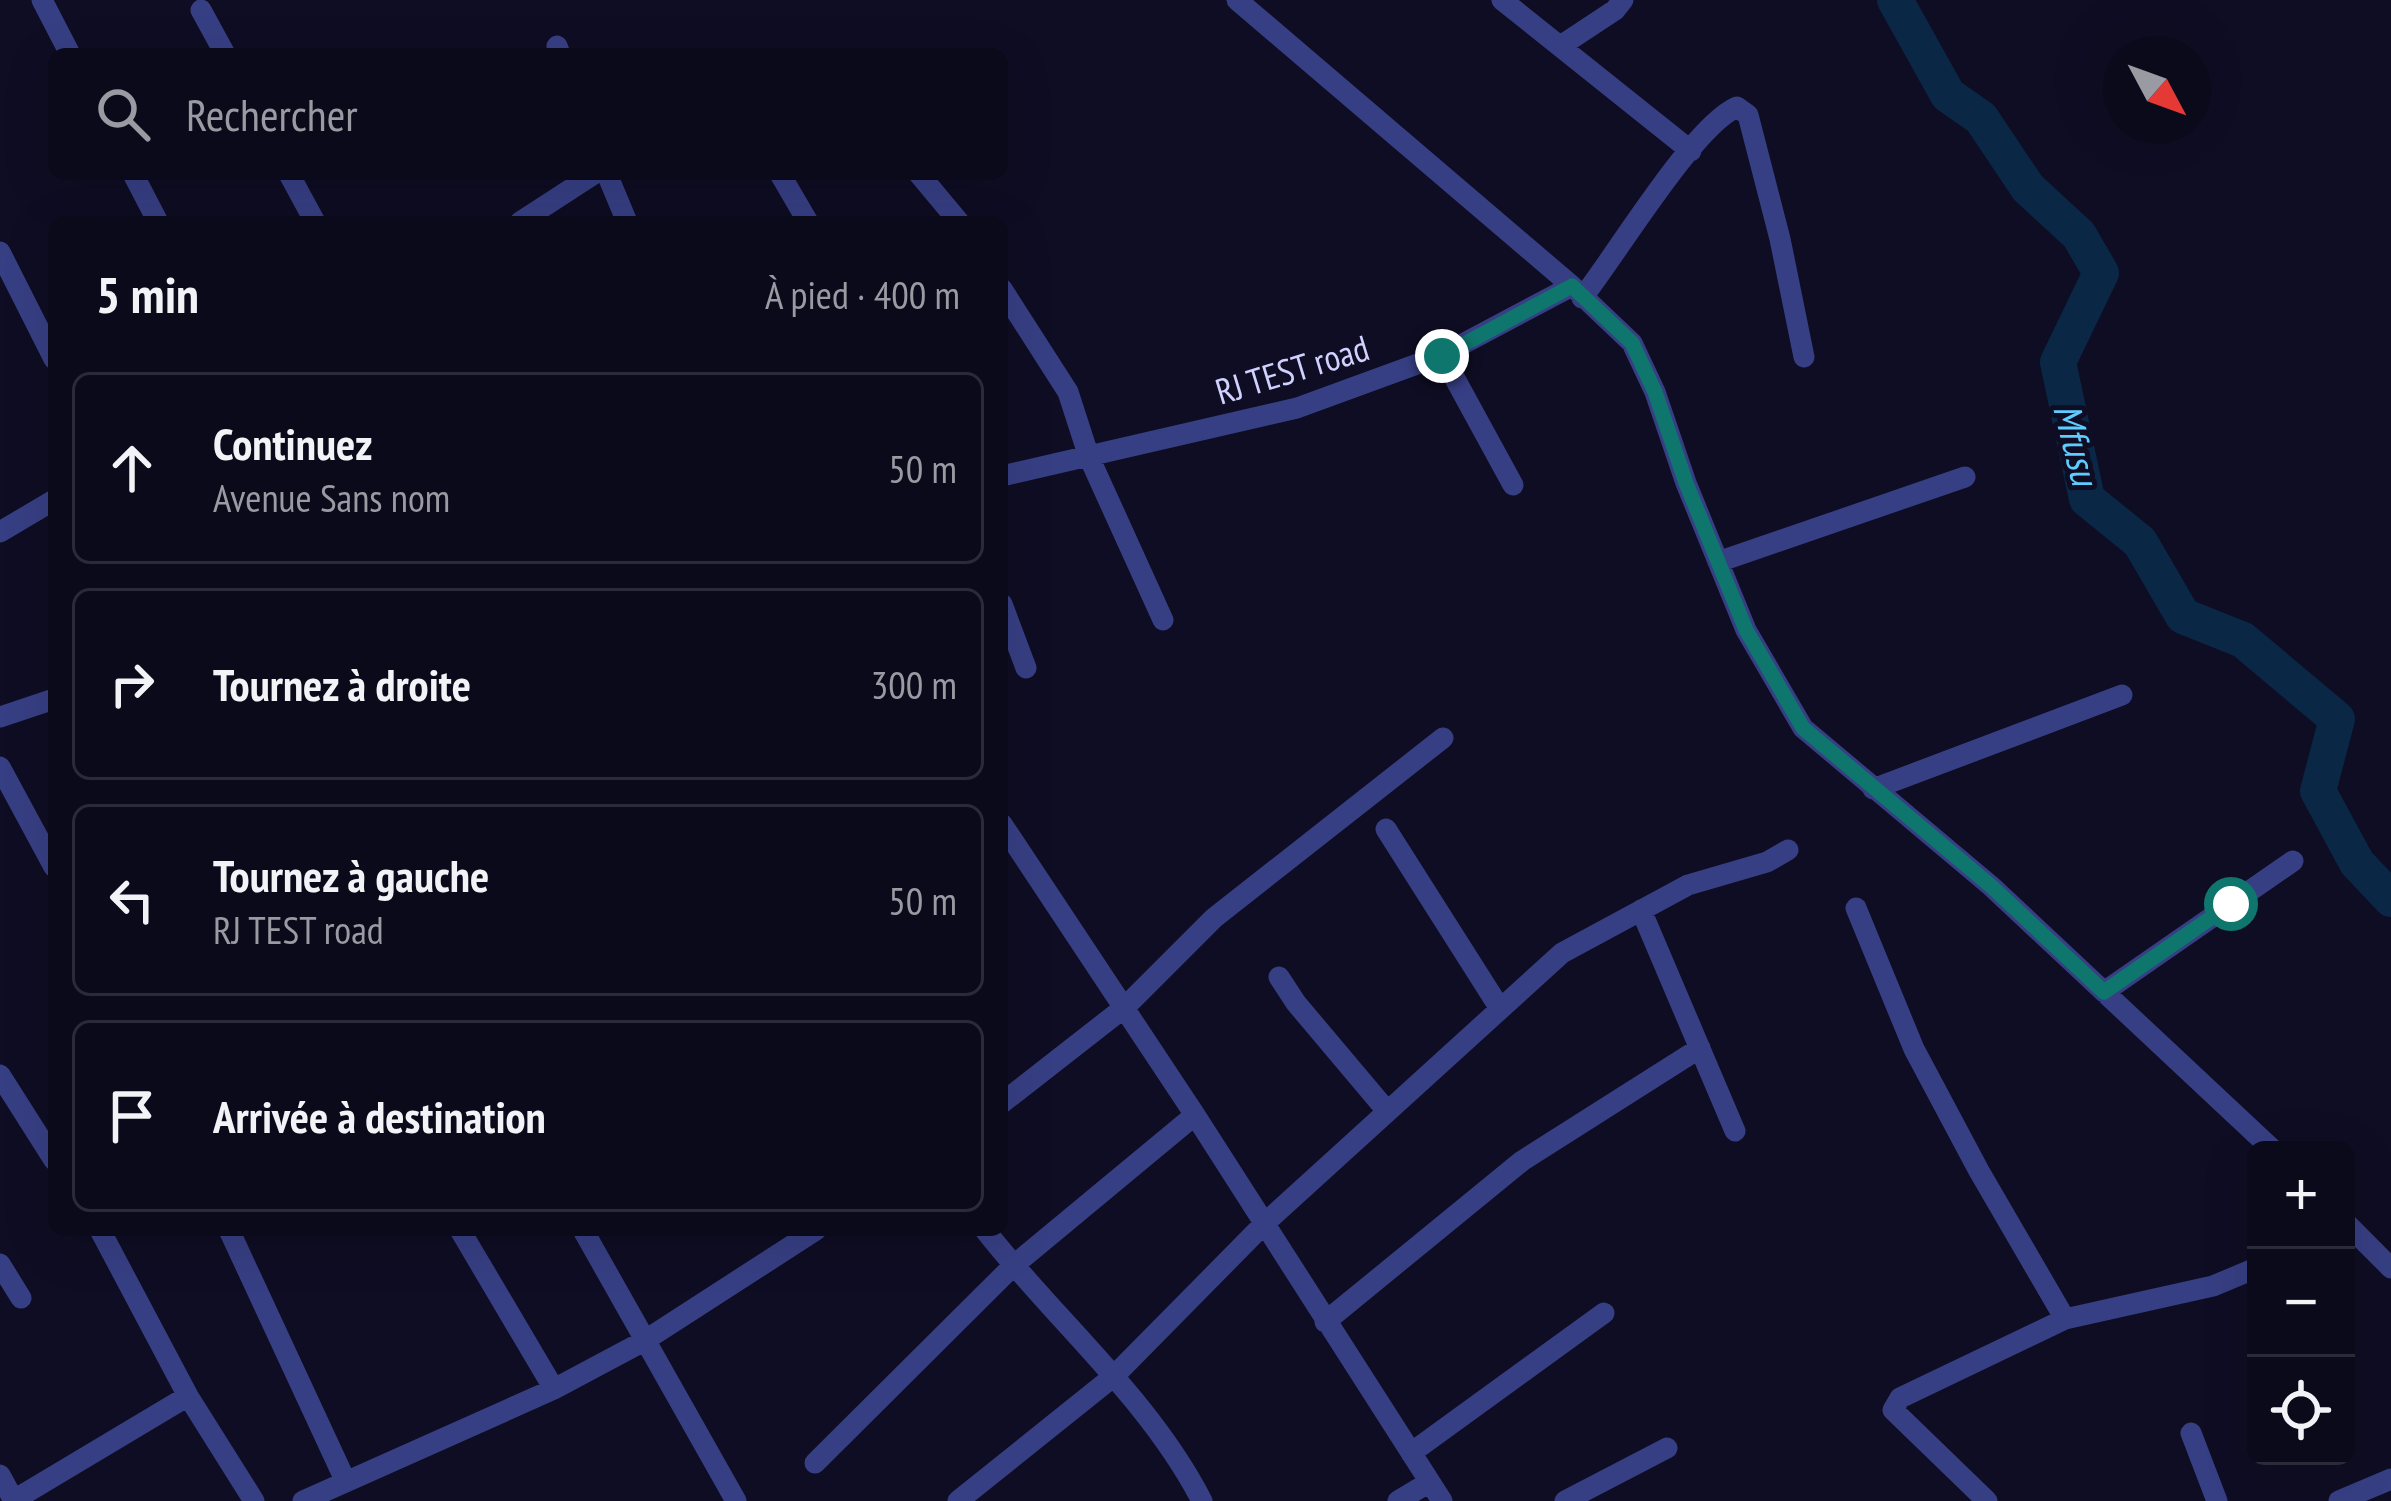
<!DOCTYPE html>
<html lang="fr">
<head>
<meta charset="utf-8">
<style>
  body { margin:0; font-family:"PT Sans Narrow",sans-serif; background:#131323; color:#f1f3f6 }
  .controls { position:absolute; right:36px; bottom:36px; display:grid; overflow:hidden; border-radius:18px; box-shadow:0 12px 48px #0002 }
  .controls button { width:108px; height:108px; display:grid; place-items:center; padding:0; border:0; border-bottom:3px solid #2a2b39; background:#0a0a1a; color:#f1f3f6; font:60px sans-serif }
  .compass { position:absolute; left:2103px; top:36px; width:108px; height:108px; border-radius:50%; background:#0a0a1a; box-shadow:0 12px 48px #0002; rotate:131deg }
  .stop { position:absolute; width:36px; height:36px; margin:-27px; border:9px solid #0f766e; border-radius:50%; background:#fff }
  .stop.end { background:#0f766e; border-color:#fff; box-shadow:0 3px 12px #0008 }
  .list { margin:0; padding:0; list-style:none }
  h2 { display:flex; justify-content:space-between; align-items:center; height:156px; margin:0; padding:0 48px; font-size:51px }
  h2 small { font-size:39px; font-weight:400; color:#999aa2 }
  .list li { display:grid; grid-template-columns:78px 1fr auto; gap:36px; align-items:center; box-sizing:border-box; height:192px; margin:0 24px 24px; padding:0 24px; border:3px solid #2a2b39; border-radius:18px }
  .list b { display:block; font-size:45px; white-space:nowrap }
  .list p { margin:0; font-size:39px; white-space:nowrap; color:#999aa2 }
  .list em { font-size:39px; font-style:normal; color:#999aa2 }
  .icon { flex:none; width:66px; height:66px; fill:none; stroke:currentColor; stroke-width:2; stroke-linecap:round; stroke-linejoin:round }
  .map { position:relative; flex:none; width:2391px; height:1501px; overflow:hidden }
  .search { position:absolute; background:#0a0a1a; box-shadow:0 12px 48px #0002; left:48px; top:48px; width:960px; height:132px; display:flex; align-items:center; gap:30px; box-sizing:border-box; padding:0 42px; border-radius:18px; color:#999aa2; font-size:45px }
  .panel { position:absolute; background:#0a0a1a; box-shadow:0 12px 48px #0002; left:48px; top:216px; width:960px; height:1020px; border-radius:18px }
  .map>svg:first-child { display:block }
</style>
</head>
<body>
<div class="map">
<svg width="2391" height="1501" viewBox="0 0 2391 1501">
  <rect width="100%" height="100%" fill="#0e0d23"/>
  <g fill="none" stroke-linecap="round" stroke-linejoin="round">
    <path stroke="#0a2846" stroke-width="36" d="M1895,0L1948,95L1981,118L2028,188L2079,235L2101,273L2058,362L2087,499L2140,542L2183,616L2243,640L2337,719L2318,791L2357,863L2391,899"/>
    <path stroke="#373f84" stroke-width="21" d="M42,0L70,54
      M1237,0L1572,286
      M1502,0L1691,151
      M201,10L225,54
      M1562,45L1615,10L1623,0
      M557,46L560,54
      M133,174L158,222
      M289,174L315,222
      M607,174L627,222
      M780,174L808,222
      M919,174L959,222
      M520,222L594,174
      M0,252L54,359
      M1002,289L1068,392L1089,457L1163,620
      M1582,298C1615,257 1693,126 1737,107L1748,115L1780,239L1804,357
      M1442,355L1513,485
      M1002,476L1297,408L1442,355L1572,286L1632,343L1655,392L1686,483L1746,630L1803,728L1991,886L2273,1150
      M0,532L54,500
      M1718,562L1965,477
      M1002,604L1026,668
      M0,717L54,699
      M0,767L54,867
      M1873,789L2122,695
      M1002,824L1195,1115L1442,1501
      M1386,829L1499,1007
      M1856,908L1914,1049L1979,1171L2065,1319
      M1641,910L1735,1131
      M1279,977L1296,1003L1387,1111
      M2104,992L2293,861
      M0,1075L54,1160
      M1002,1103L1125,1007L1214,918L1443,738
      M2346,1223L2391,1268
      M100,1230L188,1396L254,1501
      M229,1230L346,1482
      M460,1230L554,1389
      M583,1230L736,1501
      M985,1230C1056,1321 1149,1398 1202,1501
      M0,1264L21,1298
      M1325,1322L1522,1161L1700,1048
      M2191,1433L2217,1501
      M1411,1453L1604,1313
      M815,1463L1013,1266L1195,1115
      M0,1475L14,1501
      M14,1500L188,1396
      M303,1501L554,1389L644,1341L816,1230
      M958,1501L1114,1376L1265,1223L1562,953L1688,885L1767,862L1788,850
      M1398,1501L1428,1483
      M1565,1501L1667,1448
      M1987,1501L1893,1410L1900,1398L2065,1319L2213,1286L2256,1268
      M2339,1501L2391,1479"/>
  </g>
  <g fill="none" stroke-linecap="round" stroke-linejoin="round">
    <path stroke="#0f766e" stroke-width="15" d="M1442,356L1572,286L1632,343L1655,392L1686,483L1746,630L1803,728L1991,886L2104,992L2231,904"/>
  </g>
  <g text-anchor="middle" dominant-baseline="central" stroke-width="10" stroke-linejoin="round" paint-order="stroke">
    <g font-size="36" fill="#d0d1ff" stroke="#0e0d23">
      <text transform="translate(1292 369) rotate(-17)">RJ TEST road</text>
    </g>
    <g font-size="39" font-style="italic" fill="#5eccff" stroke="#0e0d23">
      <text transform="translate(2077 444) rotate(76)">Mfusu</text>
    </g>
  </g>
</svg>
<div class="controls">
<button>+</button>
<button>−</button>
<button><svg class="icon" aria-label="locate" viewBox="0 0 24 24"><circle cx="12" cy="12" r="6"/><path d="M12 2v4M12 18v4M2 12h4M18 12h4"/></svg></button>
</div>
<svg class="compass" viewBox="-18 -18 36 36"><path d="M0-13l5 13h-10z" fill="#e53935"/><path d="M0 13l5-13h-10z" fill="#999aa2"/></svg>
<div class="stop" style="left:2231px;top:904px"></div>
<div class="stop end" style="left:1442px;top:356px"></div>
<div class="search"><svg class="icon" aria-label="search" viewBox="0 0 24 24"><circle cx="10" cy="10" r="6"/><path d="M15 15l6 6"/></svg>Rechercher</div>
<section class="panel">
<h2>5 min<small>À pied · 400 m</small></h2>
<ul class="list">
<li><svg class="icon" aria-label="ahead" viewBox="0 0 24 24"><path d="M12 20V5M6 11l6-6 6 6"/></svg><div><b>Continuez</b><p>Avenue Sans nom</p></div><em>50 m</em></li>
<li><svg class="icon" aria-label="right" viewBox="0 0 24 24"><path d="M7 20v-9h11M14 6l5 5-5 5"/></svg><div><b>Tournez à droite</b></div><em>300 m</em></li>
<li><svg class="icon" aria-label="left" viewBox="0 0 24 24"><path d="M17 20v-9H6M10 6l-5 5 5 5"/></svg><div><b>Tournez à gauche</b><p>RJ TEST road</p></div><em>50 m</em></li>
<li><svg class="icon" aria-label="arrive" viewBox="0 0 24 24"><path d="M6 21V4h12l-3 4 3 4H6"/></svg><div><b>Arrivée à destination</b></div></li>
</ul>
</section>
</div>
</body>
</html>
